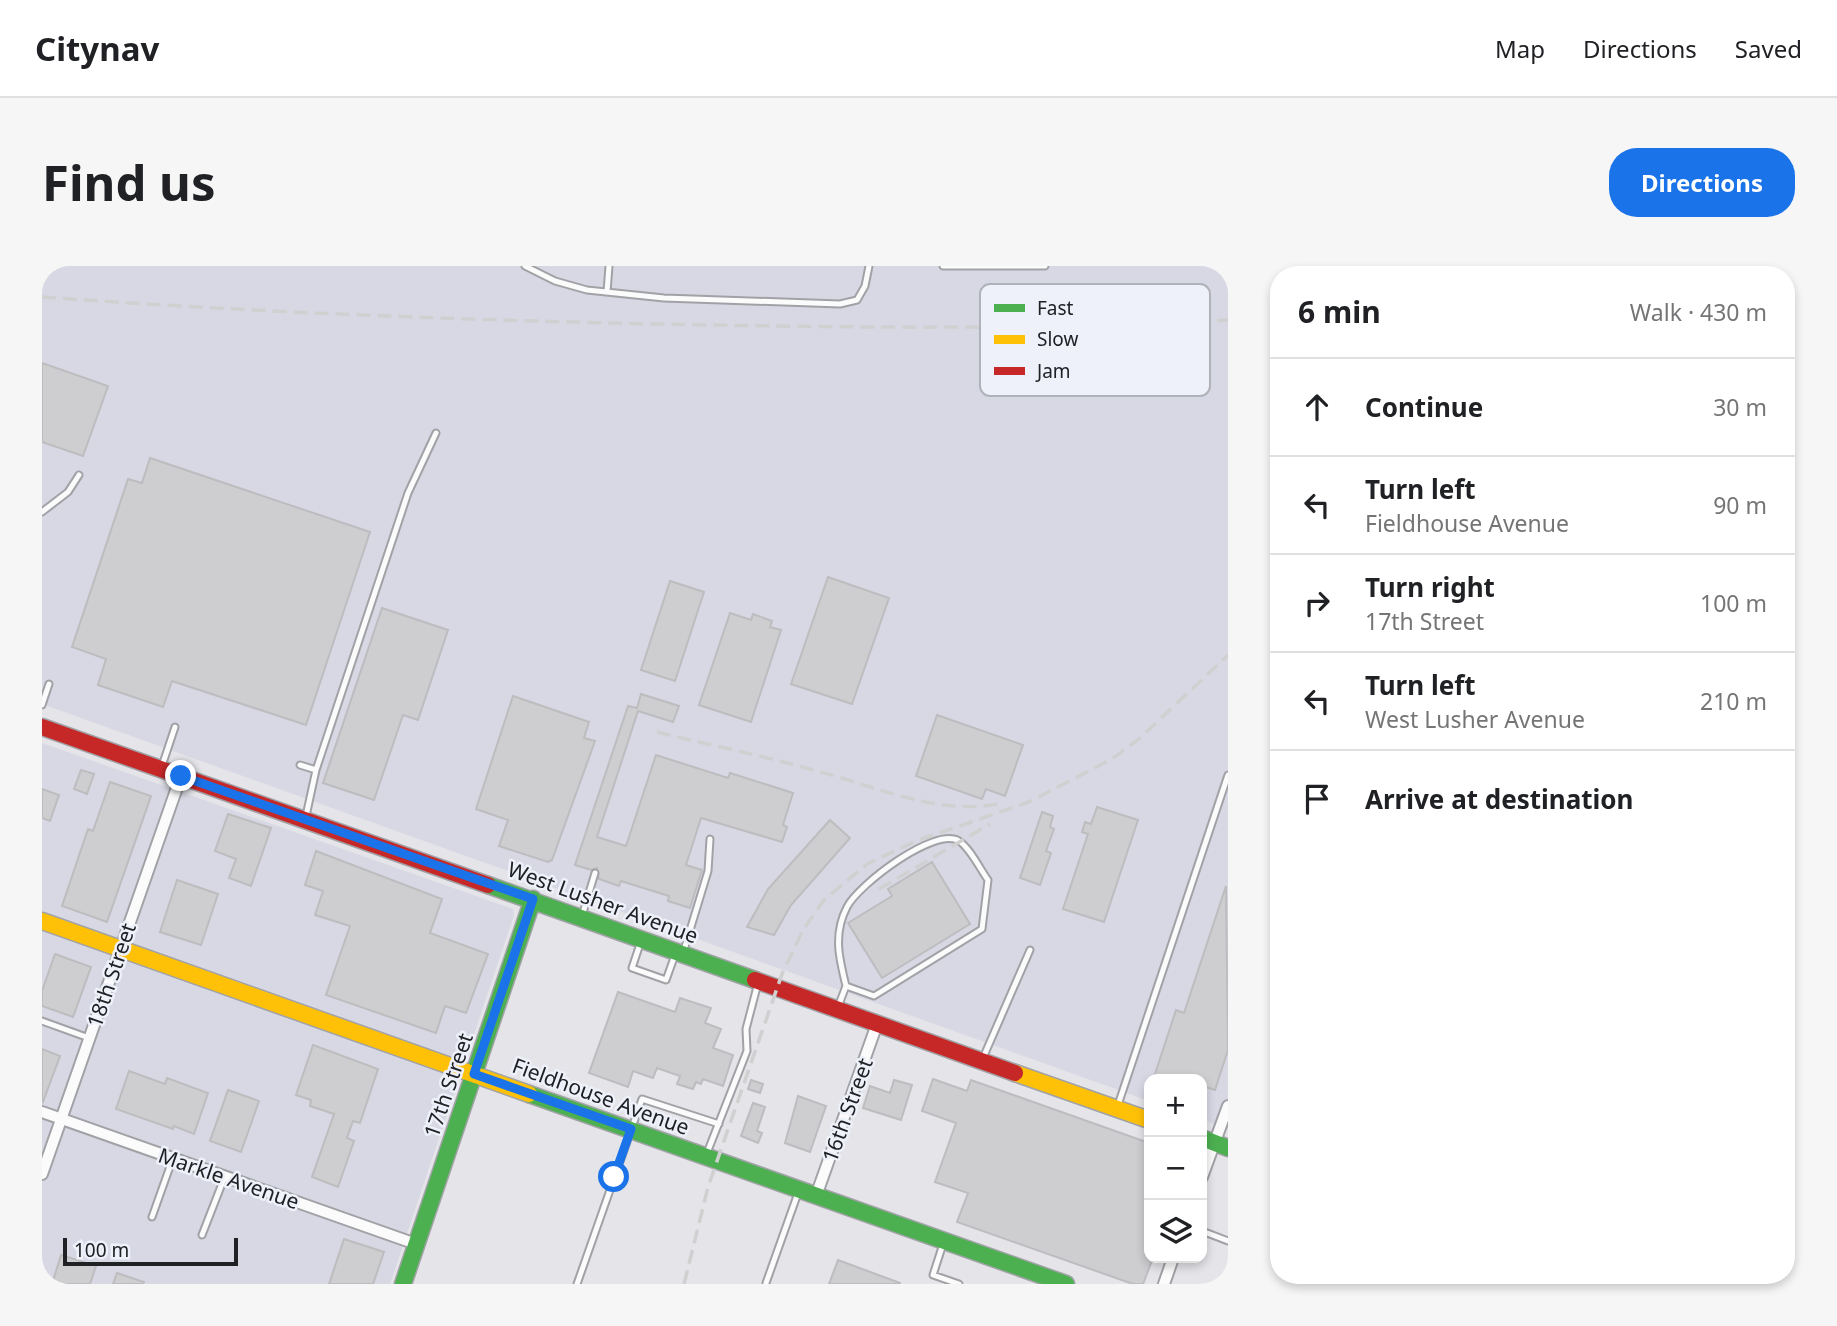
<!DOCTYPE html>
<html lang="en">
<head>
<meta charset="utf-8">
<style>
  body { margin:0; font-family:"Noto Sans",sans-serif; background:#f6f6f6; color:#202124 }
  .controls { position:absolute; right:21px; bottom:21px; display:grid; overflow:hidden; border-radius:14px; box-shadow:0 4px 10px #0003 }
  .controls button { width:63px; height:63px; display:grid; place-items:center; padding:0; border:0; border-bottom:2px solid #e0e0e0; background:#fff; color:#202124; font:35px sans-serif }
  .scale { position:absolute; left:21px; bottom:18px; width:175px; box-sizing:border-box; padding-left:7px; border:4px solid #202124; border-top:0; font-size:19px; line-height:24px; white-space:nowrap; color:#202124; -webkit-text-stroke:5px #eef0fa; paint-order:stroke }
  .stop { position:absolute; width:21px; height:21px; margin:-16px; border:5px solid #1a73e8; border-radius:50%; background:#fff }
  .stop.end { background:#1a73e8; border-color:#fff; box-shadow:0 2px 7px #0008 }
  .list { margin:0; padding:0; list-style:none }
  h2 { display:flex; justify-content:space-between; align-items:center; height:91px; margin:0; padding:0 28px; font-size:30px }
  h2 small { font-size:23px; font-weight:400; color:#757577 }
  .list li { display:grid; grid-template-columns:46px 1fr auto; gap:21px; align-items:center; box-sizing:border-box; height:98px; padding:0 28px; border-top:2px solid #e0e0e0 }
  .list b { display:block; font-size:26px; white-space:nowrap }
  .list p { margin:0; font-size:23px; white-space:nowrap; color:#757577 }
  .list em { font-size:23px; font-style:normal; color:#757577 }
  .icon { flex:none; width:38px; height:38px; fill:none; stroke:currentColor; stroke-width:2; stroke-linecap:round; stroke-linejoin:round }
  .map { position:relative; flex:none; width:1186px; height:1018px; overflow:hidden; border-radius:28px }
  header { display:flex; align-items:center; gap:42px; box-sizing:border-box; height:98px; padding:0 35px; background:#fff; border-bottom:2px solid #e0e0e0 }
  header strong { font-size:33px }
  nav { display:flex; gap:38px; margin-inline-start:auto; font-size:24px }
  .intro { display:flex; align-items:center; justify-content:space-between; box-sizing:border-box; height:168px; padding:0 42px }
  h1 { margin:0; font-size:49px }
  .button { padding:18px 32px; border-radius:28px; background:#1a73e8; color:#fff; font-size:24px; font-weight:700 }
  main { display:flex; gap:42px; padding:0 42px }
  aside { flex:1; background:#fff; border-radius:28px; box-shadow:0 4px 10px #0003 }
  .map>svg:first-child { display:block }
</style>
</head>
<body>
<header>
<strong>Citynav</strong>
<nav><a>Map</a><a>Directions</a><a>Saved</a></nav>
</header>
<div class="intro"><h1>Find us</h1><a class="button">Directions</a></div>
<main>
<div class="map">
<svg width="1186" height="1018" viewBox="0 0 1186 1018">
  <rect width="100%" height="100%" fill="#e4e4e9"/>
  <path fill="#d7d8e4" d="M0,0H1186V863L1160,853V813H1107V835L0,438Z
    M0,477L471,643L472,649L348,1018H0Z"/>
  <path fill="#cecdd0" stroke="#bdbcbf" stroke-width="2" d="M0,97L66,120L41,190L0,176Z
    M108,192L328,266L264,459L130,415L121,441L56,419L64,393L30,381L86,213L100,217Z
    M786,311L847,332L810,438L749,418Z
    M628,315L662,326L633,415L599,404Z
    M340,342L406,364L376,454L361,449L332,534L281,517Z
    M688,347L709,354L711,348L730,355L728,361L739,364L709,456L657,439Z
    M599,428L637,440L631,456L596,445L555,571L584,580L614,489L686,512L688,507L751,527L741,559L745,561L740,576L659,552L644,599L660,604L648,642L626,635L627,630L579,615L577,620L557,613L555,602L549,604L533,599L586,440L595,442Z
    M471,430L547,456L542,472L553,475L510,594L506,596L457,580L466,554L434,543Z
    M895,449L981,479L963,530L944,523L940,533L874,510Z
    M39,504L52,508L45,528L32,523Z
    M68,516L109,530L65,656L20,640L46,563L51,565Z
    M0,523L17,529L8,555L0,552Z
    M1055,541L1096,554L1062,656L1021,643L1046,568L1040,566L1043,556L1049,558Z
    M1000,546L1011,550L1008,561L1012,563L1004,585L1009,587L998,619L978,612Z
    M186,548L229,562L209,620L187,612L194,593L173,585Z
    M788,554L808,572L749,639L732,669L705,661L726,623Z
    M274,585L400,633L388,667L446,688L424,747L403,740L394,767L284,729L308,660L273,649L281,625L263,619Z
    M890,596L928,658L840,712L806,657L850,630L846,623Z
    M135,614L176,628L159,679L118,666Z
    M1184,620L1186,784L1173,824L1160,820V813L1112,811L1134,744L1142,747Z
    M13,688L49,701L31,751L0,740V725Z
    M576,726L633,746L638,732L669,742L663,757L679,763L671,782L691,789L681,820L661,813L659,818L654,816L651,823L635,818L638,810L615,802L611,812L591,805L586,821L547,807Z
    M271,779L336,803L318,857L311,855L305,872L312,875L296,921L270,911L292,848L268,840L269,834L254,829Z
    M0,783L18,790L1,836L0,835Z
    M87,805L123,818L125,812L166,827L152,868L132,860L131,863L74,843Z
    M891,813L925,825L929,814L1107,877V992H1111L1101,1018H1091L915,956L926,927L893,916L914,857L880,845Z
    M709,814L721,818L718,827L706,823Z
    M852,814L870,819L859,854L821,842L828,820L848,827Z
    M186,824L217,835L199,886L168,875Z
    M756,830L784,840L768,886L743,877Z
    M711,837L723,841L715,865L720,867L716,877L699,870Z
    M302,973L342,986L331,1018H287Z
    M19,989L54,1000L48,1018H10Z
    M796,994L858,1017V1018H787Z
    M75,1007L102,1016L101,1018H71Z"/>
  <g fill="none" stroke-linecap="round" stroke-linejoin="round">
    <defs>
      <path id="lane" d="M483,0L513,15L545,24L622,32L798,38L815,34L823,20L827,0
        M901,0H1003
        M565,26L567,0
        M0,246L26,226L37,209
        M0,439L7,418
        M258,499L274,504
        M120,500L133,461
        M264,550L274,504L366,227L394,167
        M540,650L553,607
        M599,675L590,702L624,714L633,689
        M642,684L666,605L668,573
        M796,741L804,720L832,730L940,663L946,614C938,603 928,582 917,575C893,560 816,619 805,641C791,668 797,692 804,720
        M0,755L47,772
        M941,792L988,684
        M1076,839L1186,509
        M665,887L705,785L704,763L716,717
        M110,951L131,892
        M1160,965L1186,975
        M160,969L183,910
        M901,978L891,1009L917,1018
        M724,1017L756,927
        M535,1018L600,833L677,858"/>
      <path id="street" d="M0,846L374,978
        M0,908L139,510
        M1160,911L1186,840
        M774,930L835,758
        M1122,1018L1131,992"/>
      <path id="fast" d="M446,619L713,714
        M487,828L1024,1018
        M1160,872L1186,882
        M361,1018L491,633"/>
      <path id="slow" d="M0,655L487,828
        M973,807L1107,854"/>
      <path id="jam" d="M0,461L446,619
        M713,714L973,807"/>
    </defs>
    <use href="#lane" stroke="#a1a2a6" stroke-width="9"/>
    <use href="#street" stroke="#a1a2a6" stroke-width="14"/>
    <use href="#fast" stroke="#a1a2a6" stroke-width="19"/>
    <use href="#slow" stroke="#a1a2a6" stroke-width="19"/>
    <use href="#jam" stroke="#a1a2a6" stroke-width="19"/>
    <use href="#lane" stroke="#fbfbfc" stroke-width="5"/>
    <use href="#street" stroke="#fbfbfc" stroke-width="10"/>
    <use href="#fast" stroke="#4caf50" stroke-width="16"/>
    <use href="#slow" stroke="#ffc107" stroke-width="16"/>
    <use href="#jam" stroke="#c62828" stroke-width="16"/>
    <path stroke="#d0d0d1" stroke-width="3.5" stroke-dasharray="14 7" stroke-linecap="butt" d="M0,31C222,47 444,55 667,59C841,62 1013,63 1186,54
      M615,466C668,479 722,490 775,505C837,521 897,551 962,537
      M837,623L948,558
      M642,1018L666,921L740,708L761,664L782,634L825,598L874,575L987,536L1070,493L1097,473L1186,389"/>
  </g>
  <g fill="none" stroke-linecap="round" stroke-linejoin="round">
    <path stroke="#1a73e8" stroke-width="9" d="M139,510L491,633L432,808L589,863L572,911"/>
  </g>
  <g text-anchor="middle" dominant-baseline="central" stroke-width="5" stroke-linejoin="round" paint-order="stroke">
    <g font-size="21" fill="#202124" stroke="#eef0fa">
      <text transform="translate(561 636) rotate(20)">West Lusher Avenue</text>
      <text transform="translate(69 709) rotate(-71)">18th Street</text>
      <text transform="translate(406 819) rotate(-71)">17th Street</text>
      <text transform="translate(559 830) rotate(20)">Fieldhouse Avenue</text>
      <text transform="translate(805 844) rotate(-70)">16th Street</text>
      <text transform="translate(187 912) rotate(19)">Markle Avenue</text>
    </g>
  </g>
  <rect x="938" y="18" width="230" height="112" rx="10" fill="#eef0fa" stroke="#b0b2ba" stroke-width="2"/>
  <rect x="952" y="38" width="31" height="8" fill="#4caf50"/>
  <rect x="952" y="69" width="31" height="9" fill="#ffc107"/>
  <rect x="952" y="101" width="31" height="8" fill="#c62828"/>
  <g font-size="19" fill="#202124">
    <text x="995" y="49">Fast</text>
    <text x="995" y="80">Slow</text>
    <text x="995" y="112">Jam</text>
  </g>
</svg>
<div class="controls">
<button>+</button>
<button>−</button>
<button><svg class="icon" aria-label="layers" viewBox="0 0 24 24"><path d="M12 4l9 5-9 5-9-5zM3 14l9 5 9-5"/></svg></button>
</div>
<div class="scale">100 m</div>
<div class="stop" style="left:572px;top:911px"></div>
<div class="stop end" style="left:139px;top:510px"></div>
</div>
<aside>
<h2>6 min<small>Walk · 430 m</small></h2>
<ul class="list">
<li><svg class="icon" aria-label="ahead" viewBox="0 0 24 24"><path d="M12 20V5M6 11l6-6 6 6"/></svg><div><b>Continue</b></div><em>30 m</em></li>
<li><svg class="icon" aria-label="left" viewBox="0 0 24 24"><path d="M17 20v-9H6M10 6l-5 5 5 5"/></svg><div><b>Turn left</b><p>Fieldhouse Avenue</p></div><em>90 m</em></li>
<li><svg class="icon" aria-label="right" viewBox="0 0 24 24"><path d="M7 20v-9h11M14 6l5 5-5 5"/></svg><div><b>Turn right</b><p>17th Street</p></div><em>100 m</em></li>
<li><svg class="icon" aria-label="left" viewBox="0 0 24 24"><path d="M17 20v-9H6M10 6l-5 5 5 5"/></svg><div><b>Turn left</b><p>West Lusher Avenue</p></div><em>210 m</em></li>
<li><svg class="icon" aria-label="arrive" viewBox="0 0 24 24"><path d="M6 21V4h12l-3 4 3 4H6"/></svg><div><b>Arrive at destination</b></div></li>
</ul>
</aside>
</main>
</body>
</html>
